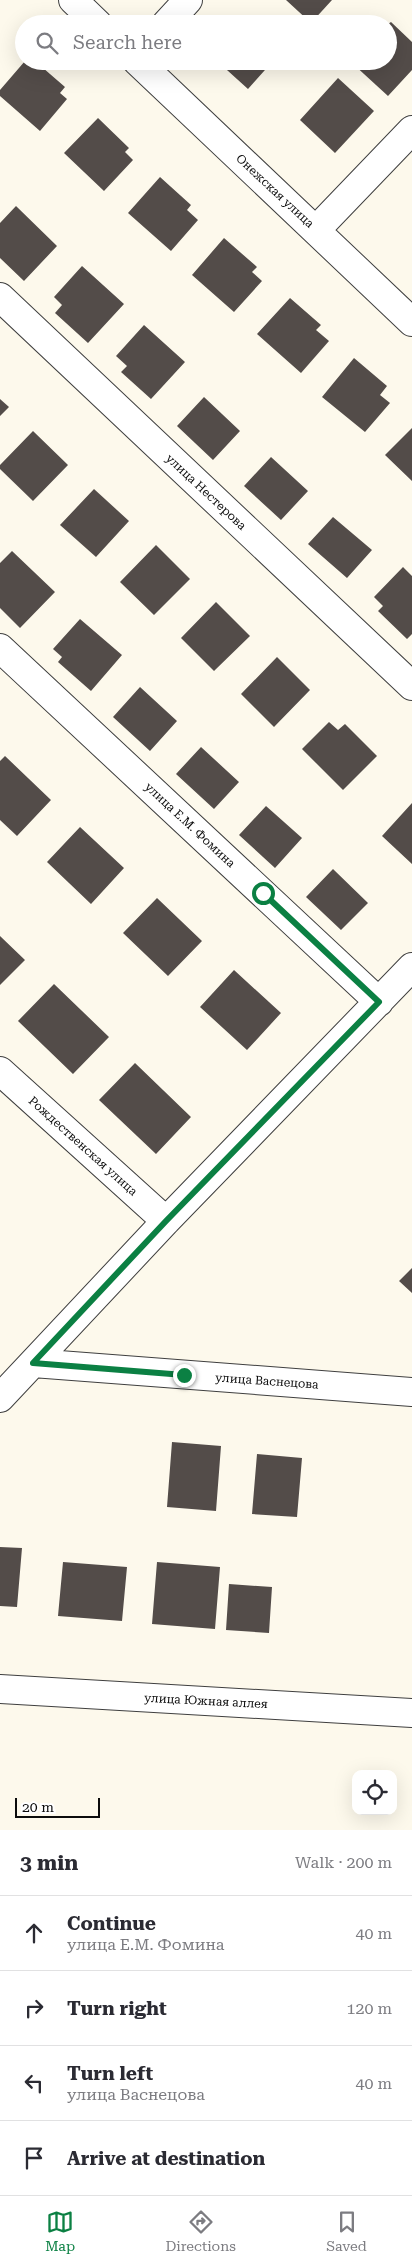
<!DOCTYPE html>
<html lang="en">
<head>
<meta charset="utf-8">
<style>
  body { margin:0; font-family:"Roboto Serif",serif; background:#f2f2f3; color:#2b2b33 }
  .controls { position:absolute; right:15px; bottom:15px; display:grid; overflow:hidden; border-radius:10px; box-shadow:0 5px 20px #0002 }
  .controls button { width:45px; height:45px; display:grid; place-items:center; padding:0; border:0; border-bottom:1px solid #e1e1e2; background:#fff; color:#2b2b33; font:25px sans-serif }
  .scale { position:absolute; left:15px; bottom:12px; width:85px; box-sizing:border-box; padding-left:5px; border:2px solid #0c0c0c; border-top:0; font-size:14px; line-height:18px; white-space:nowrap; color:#0c0c0c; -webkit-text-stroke:4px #fff; paint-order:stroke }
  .stop { position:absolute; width:15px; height:15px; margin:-11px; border:4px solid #0b8043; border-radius:50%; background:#fff }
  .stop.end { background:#0b8043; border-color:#fff; box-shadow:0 1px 5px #0008 }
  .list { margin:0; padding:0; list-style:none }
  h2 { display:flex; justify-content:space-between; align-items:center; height:65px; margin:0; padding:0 20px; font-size:21px }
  h2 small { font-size:16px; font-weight:400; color:#7c7c81 }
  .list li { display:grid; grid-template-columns:32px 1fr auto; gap:15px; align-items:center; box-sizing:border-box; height:75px; padding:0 20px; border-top:1px solid #e1e1e2 }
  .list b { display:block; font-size:19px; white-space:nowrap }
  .list p { margin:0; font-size:16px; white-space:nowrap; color:#7c7c81 }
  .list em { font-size:16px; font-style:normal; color:#7c7c81 }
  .icon { flex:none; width:28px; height:28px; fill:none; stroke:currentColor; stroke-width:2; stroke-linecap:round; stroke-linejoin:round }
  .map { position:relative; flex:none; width:412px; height:1830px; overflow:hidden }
  .search { position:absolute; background:#fff; box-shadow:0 5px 20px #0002; left:15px; right:15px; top:15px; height:55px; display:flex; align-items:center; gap:12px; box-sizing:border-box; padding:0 18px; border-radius:28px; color:#7c7c81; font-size:19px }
  .sheet { height:365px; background:#fff }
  nav { display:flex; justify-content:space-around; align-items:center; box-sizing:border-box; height:70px; border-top:1px solid #e1e1e2; background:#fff; font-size:14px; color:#7c7c81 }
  nav a { display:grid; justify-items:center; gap:2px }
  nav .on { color:#0b8043 }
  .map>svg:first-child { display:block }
</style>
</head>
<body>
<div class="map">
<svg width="412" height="1830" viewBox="0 0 412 1830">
  <rect width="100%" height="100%" fill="#fdf9ec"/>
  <path fill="#534c49" d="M286,0H332L311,23Z
    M250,15L259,24H242Z
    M391,22L412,42V70L388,96L352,63L354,61H388V24Z
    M25,61H35L65,87L60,93L67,99L40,131L0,96V90Z
    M217,61H273L248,89Z
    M338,78L374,111L335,153L300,120Z
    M98,118L129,148L125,152L133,160L104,191L64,153Z
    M160,177L191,205L187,210L198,220L171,251L128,213Z
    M16,206L57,246L24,281L0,258V223Z
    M224,238L257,267L252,272L262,281L234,312L192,275Z
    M82,266L124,304L88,343L55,313L62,305L54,297Z
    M290,298L321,325L316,330L329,341L301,373L257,334Z
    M144,325L185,362L151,399L121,372L127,366L116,356Z
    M354,358L387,386L380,395L390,403L365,432L322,397Z
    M204,397L240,431L213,460L177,426Z
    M0,399L9,407L0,416Z
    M412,428V481L385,455Z
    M33,431L68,465L33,501L0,469V465Z
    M271,457L308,491L281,520L244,486Z
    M94,489L129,521L96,557L60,525Z
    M333,517L372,550L347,578L308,544Z
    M156,545L190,579L154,615L120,582Z
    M12,551L55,592L20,628L0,608V563Z
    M403,567L412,576V634L407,639L378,611L383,606L374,597Z
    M216,602L250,636L214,671L181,638Z
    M80,619L122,655L91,691L58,662L62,657L53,649Z
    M277,657L310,690L274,727L241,694Z
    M140,687L177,721L150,751L113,717Z
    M329,722L338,730L345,724L377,756L343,790L302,749Z
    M201,747L239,782L214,809L176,774Z
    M5,756L51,800L17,836L0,820V761Z
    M412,803V864L382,836Z
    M266,806L302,838L275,868L239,835Z
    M80,827L124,868L91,904L47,862Z
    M333,869L368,903L341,930L306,897Z
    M157,898L202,941L168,976L123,933Z
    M0,936L25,960L0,985Z
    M234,970L281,1013L247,1050L200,1007Z
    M54,984L109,1037L73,1074L18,1021Z
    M135,1063L191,1117L156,1154L99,1100Z
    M412,1268V1293L399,1281Z
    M172,1442L221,1446L216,1511L167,1507Z
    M257,1454L302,1458L297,1517L252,1514Z
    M0,1547L22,1548L17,1607L0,1606Z
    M63,1562L127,1567L122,1621L58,1616Z
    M157,1562L220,1567L215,1629L152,1624Z
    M229,1584L272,1587L269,1633L226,1630Z"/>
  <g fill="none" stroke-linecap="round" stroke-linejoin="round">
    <defs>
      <path id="street" d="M73,0L98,24
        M166,24L188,0
        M137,61L412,322
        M316,230L412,130
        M0,297L412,686
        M0,648L379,1002
        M0,1071L166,1221
        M33,1363L412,1392
        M0,1398L166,1221L412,967
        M0,1689L412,1713"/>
    </defs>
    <use href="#street" stroke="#3f3f3f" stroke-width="30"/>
    <use href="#street" stroke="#fff" stroke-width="28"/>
  </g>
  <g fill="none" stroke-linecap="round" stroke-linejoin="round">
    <path stroke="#0b8043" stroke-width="6" d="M184,1375L33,1363L166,1221L379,1002L263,893"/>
  </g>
  <g text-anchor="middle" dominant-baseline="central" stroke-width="5" stroke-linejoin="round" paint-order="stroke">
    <g font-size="12" fill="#0c0c0c" stroke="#fff">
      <text transform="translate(275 191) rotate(43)">Онежская улица</text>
      <text transform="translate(206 492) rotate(43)">улица Нестерова</text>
      <text transform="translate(190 825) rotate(43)">улица Е.М. Фомина</text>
      <text transform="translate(83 1146) rotate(42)">Рождественская улица</text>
      <text transform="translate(267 1381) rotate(4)">улица Васнецова</text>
      <text transform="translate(206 1701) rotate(3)">улица Южная аллея</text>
    </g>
  </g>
</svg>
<div class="controls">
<button><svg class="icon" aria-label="locate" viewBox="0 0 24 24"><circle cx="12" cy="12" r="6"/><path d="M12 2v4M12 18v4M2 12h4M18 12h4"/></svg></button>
</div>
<div class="scale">20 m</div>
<div class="stop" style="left:263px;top:893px"></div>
<div class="stop end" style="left:184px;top:1375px"></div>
<div class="search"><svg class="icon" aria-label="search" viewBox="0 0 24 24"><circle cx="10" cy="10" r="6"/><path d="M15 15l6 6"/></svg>Search here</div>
</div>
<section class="sheet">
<h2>3 min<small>Walk · 200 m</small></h2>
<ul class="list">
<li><svg class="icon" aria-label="ahead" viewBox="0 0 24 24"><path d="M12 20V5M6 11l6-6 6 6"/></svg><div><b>Continue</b><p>улица Е.М. Фомина</p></div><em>40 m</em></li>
<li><svg class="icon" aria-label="right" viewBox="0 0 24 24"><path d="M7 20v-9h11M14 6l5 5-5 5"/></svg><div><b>Turn right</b></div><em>120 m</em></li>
<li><svg class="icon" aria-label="left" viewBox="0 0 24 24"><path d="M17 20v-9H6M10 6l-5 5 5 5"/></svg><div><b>Turn left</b><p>улица Васнецова</p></div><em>40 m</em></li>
<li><svg class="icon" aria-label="arrive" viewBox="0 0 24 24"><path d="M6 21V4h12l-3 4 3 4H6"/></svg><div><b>Arrive at destination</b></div></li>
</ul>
</section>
<nav>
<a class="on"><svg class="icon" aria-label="map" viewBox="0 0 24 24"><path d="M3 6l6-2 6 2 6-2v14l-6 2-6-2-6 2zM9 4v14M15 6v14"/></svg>Map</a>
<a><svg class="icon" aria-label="directions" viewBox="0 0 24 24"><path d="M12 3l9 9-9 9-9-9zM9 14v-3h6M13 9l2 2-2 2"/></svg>Directions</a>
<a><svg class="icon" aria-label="saved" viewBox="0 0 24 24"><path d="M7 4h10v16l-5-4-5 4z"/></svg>Saved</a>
</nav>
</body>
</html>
